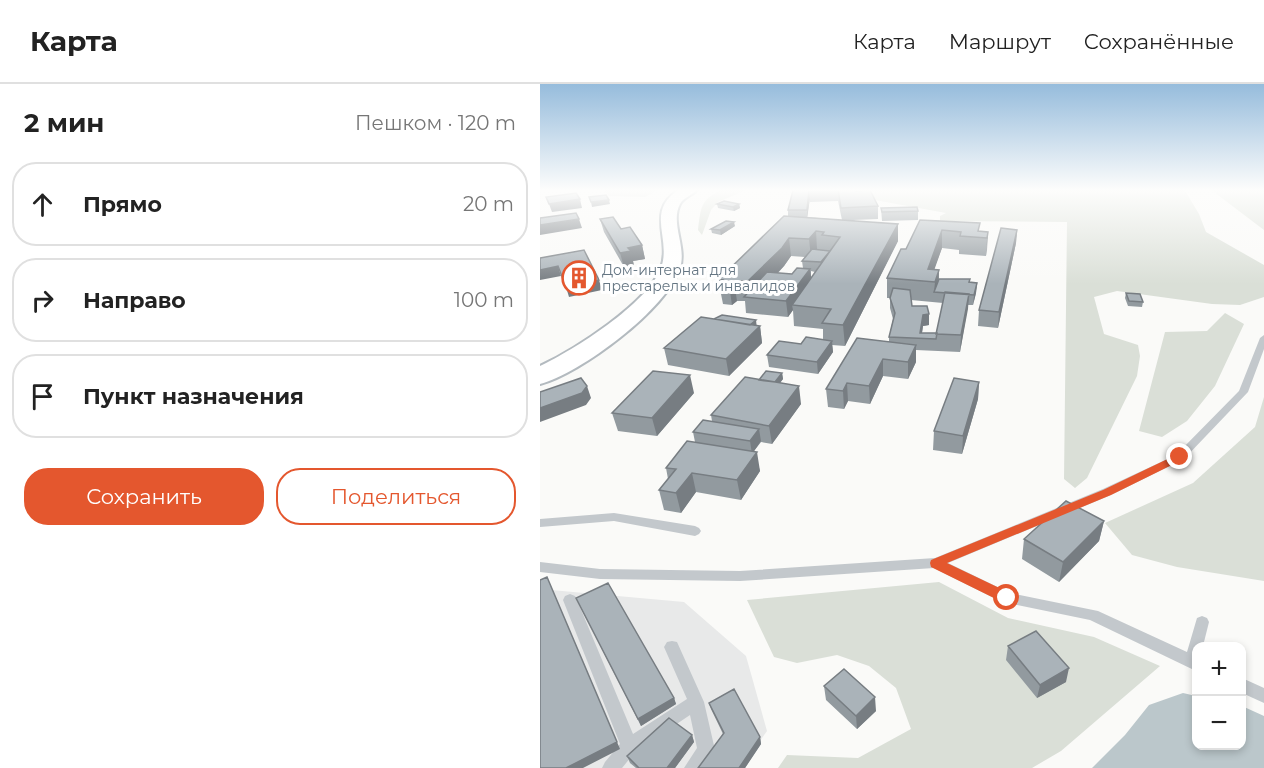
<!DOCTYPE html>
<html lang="ru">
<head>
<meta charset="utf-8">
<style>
  body { margin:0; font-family:Montserrat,sans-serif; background:#f2f2f2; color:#222 }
  .controls { position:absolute; right:18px; bottom:18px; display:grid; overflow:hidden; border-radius:12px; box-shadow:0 3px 9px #0003 }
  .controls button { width:54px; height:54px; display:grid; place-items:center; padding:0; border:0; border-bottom:2px solid #e0e0e0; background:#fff; color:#222; font:30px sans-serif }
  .stop { position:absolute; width:18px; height:18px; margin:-14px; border:4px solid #e4572e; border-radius:50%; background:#fff }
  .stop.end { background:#e4572e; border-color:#fff; box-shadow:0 2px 6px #0008 }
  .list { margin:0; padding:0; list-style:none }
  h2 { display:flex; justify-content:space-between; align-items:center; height:78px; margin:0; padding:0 24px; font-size:26px }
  h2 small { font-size:20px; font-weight:400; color:#767676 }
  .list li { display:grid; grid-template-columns:39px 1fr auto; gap:18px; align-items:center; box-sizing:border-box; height:84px; margin:0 12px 12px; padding:0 12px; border:2px solid #e0e0e0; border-radius:24px }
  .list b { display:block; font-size:22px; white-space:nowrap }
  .list em { font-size:20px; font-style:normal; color:#767676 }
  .actions { display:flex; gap:12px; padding:18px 24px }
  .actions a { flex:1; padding:14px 0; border:2px solid #e4572e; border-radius:24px; text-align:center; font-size:21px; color:#e4572e }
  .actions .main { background:#e4572e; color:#fff }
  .icon { flex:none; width:33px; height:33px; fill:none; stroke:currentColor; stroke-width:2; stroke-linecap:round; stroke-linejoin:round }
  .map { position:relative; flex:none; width:724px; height:684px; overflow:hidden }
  header { display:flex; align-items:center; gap:36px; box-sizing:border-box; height:84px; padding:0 30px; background:#fff; border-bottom:2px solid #e0e0e0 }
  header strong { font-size:28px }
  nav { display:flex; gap:33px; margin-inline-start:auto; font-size:21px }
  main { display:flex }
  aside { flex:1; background:#fff }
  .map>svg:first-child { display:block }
</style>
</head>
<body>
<header>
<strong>Карта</strong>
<nav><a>Карта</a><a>Маршрут</a><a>Сохранённые</a></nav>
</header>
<main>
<aside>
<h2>2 мин<small>Пешком · 120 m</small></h2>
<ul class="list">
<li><svg class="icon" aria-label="ahead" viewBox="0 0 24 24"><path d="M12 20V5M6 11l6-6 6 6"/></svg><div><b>Прямо</b></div><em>20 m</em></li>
<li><svg class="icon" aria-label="right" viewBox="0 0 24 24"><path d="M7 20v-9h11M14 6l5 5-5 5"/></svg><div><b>Направо</b></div><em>100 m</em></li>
<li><svg class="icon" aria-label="arrive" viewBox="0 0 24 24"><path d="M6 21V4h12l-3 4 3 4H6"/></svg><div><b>Пункт назначения</b></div></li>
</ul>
<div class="actions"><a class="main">Сохранить</a><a>Поделиться</a></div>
</aside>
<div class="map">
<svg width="724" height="684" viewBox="0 0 724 684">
  <rect width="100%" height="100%" fill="#fafaf8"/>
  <path fill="#e8e9e9" d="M0,505L144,518L206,572L227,647L201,684H0Z"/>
  <path fill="#dadfd7" d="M63,105H120L105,113L69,112Z
    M183,105H209L178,118L171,126L162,151L158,146C161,123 160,116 183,105Z
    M306,105H644L659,130L666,148L724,181V213L700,221L672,220L577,207L554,213L564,250L598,261L600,272L597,292L547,394L535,404L524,395L527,138L400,137V132L406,129L313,112Z
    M670,105H724V146Z
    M685,229L704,240L675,302L647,337L622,353L599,347L625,248L667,247Z
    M724,313V497L637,483L592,471L565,439L653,399L715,343Z
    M399,498L468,534L554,553L620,582L521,667L492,684H238L247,671L318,674L371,645L356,604L329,582L297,571L257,579L234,573L207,516Z"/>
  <path fill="#bbc7cb" d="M643,609L656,612V662H702V622L724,632V684H552L585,651L609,621Z"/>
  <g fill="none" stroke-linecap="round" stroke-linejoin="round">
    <defs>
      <path id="secondary" d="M140,105H158C153,111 144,113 140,120C130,139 147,163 140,184C128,224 40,290 0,300V282C34,266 107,220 121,184C132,154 104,127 140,105Z"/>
    </defs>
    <use href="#secondary" stroke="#b3babf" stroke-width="4"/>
    <path fill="#c3c8cc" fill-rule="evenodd" d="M724,251V265L708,308L644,375L571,411L408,479L470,509L558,527L647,568L657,534L662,532L667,534L669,538L663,562H656V587L550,536L462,518L394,484L200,497L60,495L0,488V478L60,485L200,487L395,474L563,405L636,371L699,307L720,254Z
      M74,429L155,442L159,444L161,447L159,450L155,452L74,437L0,443V435Z
      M30,510L35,512L37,516L93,650L147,615L124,563L127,558L132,557L137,558L164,618L175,666L164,684H144L157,664L150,631L95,668L82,684H62L65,678L80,660L23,516L25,512Z
      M702,594L724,604V619L702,609Z"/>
    <use href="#secondary" fill="#fff" fill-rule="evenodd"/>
  </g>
  <path fill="#929a9f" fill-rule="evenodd" d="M269,105H315L316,107L338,122V135L313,136L358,157L305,262L292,261L293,268L278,290L229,283L227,271L261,260L283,255V245L254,242L253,226L248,233L206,229L205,217H197L192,221L183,220L179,200V195L248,132V126L270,114L267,133L302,136L298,117L270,118ZM251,172L265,173L262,177L263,184L252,190L238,189L244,182ZM271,187L275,188L271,194Z
    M177,120H199L200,124L194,127L178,124Z
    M341,124L378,127V136L342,137Z
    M60,135L102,161L105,175L93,177L94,182L84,183L64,148Z
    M380,136L439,148H448L446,172L419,170V166L402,164L394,185L399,186V195H430L429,198L437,199L436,209L433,221H428L420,268L376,266V278L368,295L343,292L330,320L308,317L304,325L288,323L286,305L349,258V253L353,235L350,224V214H347V194L366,165ZM371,216L403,219L396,249H382L383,242L389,241L372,222Z
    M195,142L181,151L172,149L171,145Z
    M477,146L476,159L458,244L438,242L439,226Z
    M586,209L603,218L602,223L588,222L585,214Z
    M174,235L216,236V242H220L222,259L189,292L128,281L124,264Z
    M242,289L243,295L240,299L261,320L232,360L221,358L214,367L220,387L201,416L156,408L141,429L124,426L119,406L128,395L126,384L155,358L153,348L172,337L171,331L219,296Z
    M439,298L438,315L422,370L393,366L394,347Z
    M154,309L117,352L78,347L72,329Z
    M564,437L559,457L519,498L482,475L484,455Z
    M36,514L134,614L136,620L101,642Z
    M468,562L526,598L497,614L466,576Z
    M284,602L336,627L317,645L286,616Z
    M169,619L220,653L221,660L205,684H158L183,650L171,625Z
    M152,651L154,658L135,684H96L90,679L87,672Z"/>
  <path fill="#777d82" d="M269,106L270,114L267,135V126Z
    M40,115L42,124L12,128L9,120Z
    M69,116L70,120L52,123L51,118Z
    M199,120L200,124L194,127L193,123Z
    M39,135L42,144L0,151V141Z
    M194,138L195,142L181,151L180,146Z
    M358,140V157L305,262L303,241Z
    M402,146V164L390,198L388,185Z
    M477,146L476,159L458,244L459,228Z
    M276,147L277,165L271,173L269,155Z
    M448,148L447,166L446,172L447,154Z
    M249,154L251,172L244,182L213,214H210L208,197Z
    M102,161L105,175L93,177L94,182L84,183L80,169L88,164Z
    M18,182L21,192L0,196V186Z
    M270,185L272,200L252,221L253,226L248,233L246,217Z
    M399,186L398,205L394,208L395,198Z
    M59,196L62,206L29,213L26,203Z
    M194,197L197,217L192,221L189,201Z
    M437,199L436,209L433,221L434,211Z
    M429,210L428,225L420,268L421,251Z
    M389,230V241L383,242L381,255L380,249L383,231Z
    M216,236L217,245L220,242L222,259L189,292L186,275L206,245Z
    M292,257L293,268L278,290L277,278Z
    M376,261V278L368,295V278Z
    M343,275V292L330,320L329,302Z
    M242,289L243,295L235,305L234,299Z
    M150,291L154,309L117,352L112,334Z
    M439,298L438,315L422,370L423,352Z
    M307,299L308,317L304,325L303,307Z
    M47,302L51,314L46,321L0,338V324Z
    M259,302L261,320L232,360L229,342Z
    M219,345L221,357L212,370L210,357Z
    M217,368L220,387L201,416L197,396Z
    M152,389L156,408L141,429L136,409Z
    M564,437L559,457L519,498L523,478Z
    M10,500L80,665L43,684H26Z
    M529,584L526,598L497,614L500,601Z
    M335,613L336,627L317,645L316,632Z
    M134,614L136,620L101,642L98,635Z
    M152,651L154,658L135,684H127Z
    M220,653L221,660L205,684H199Z"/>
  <path fill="#aab3b9" stroke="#777d82" stroke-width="1.5" d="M269,105H315L316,107L330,106L338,122L301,124L298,105L269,106Z
    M253,106H269L267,126H248Z
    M36,109L40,115L9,120L6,113Z
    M66,111L69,116L51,118L49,113Z
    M184,117L199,120L193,123L177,120Z
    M377,123L378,127L342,128L341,124Z
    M36,129L39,135L0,141V134Z
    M244,132L358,140L303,241L282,239L291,225L252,221L300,153L282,151L284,148L276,147L269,155L249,154L242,164L208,197H194L189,201L179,200L183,196L179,195Z
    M73,133L81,145L90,143L102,161L88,164L91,167L80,169L60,135Z
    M380,136L440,139L438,147L448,148L447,154L420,152L421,148L402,146L388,185L399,186L395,198L347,194L361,165H366Z
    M186,137L194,138L180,146L171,145Z
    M461,144L477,146L459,228L439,226Z
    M272,165L290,167L281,178L262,177Z
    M44,166L59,196L26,203L18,182L0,186V174Z
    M257,184L270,185L246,217L204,213L227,188L252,190Z
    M399,195H430L429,198L437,199L434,211L394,208Z
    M353,204L370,206L372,222H387L389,230L383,231L380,249H397L396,255L349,253L355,229L350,214Z
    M405,208L429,210L421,251L396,250Z
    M586,209L600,210L603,218L589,217Z
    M182,231L216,236L210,241L174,235Z
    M161,233L220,242L186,275L124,264Z
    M266,253L292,257L277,278L227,271L239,257L261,260Z
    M317,254L376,261L368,278L343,275L329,302L307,299L303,307L286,305Z
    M113,287L150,291L112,334L72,329Z
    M226,287L242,289L235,298L219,296Z
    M205,293L259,302L229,342L171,331Z
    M41,294L47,302L42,309L0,324V308Z
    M414,294L439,298L423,352L394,347Z
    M163,336L219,345L210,357L153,348Z
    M147,357L217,368L197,396L152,389L136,409L119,406L136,385L126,384Z
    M526,417L564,437L523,478L484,455Z
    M7,493L77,658L26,684H0V496Z
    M68,499L134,614L98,635L36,514Z
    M496,547L529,584L500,601L468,562Z
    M304,585L335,613L316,632L284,602Z
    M194,605L220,653L199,684H158L184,649L169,619Z
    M129,634L152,651L127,684H99L87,672Z"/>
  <linearGradient id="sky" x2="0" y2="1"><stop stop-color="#96bcdc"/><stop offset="0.53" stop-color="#fdfdfc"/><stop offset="1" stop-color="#fdfdfc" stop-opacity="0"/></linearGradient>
  <rect width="724" height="200" fill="url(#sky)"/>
  <path fill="#e4572e" d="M640,369L644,370V375L571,411L407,479L472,510L473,514L472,518H462L391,483L390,479L391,476L563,406Z"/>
  <defs>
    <symbol id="building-ring" viewBox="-11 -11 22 22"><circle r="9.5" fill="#fff" stroke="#e4572e" stroke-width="1.5"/><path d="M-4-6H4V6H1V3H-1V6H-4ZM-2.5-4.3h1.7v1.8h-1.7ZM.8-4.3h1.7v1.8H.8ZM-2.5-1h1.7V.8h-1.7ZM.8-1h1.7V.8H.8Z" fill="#e4572e"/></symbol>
  </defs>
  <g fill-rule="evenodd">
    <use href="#building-ring" x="20" y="175" width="38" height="38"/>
  </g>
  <g text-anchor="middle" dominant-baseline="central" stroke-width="6" stroke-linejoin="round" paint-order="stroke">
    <g font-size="14" fill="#657683" stroke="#fff" text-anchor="start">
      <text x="62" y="186">Дом-интернат для<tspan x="62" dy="16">престарелых и инвалидов</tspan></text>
    </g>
  </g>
</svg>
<div class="controls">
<button>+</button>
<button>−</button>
</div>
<div class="stop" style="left:467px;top:514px"></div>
<div class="stop end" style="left:640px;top:373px"></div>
</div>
</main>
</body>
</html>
